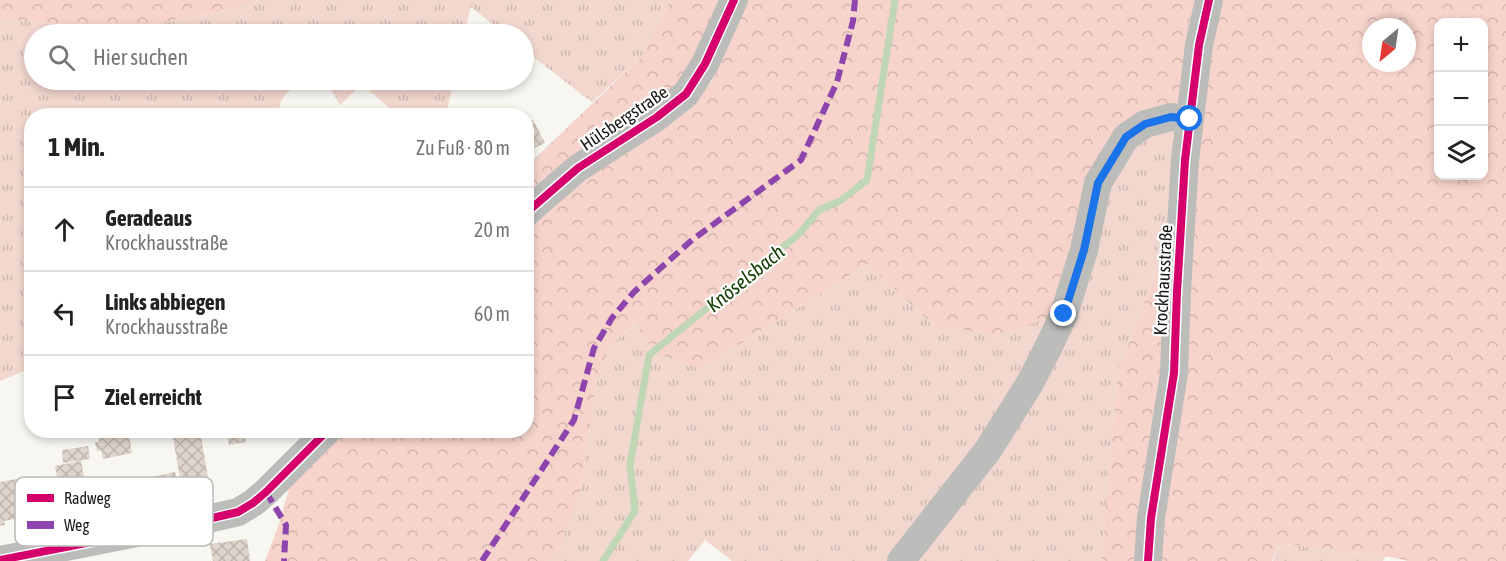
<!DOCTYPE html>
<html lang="de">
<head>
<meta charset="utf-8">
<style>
  body { margin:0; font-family:"Asap Condensed",sans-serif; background:#f2f2f2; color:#222 }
  .controls { position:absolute; right:18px; top:18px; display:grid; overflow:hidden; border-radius:12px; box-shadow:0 3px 9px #0003 }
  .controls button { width:54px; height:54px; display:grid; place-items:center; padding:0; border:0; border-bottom:2px solid #e0e0e0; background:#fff; color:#222; font:30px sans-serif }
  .compass { position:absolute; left:1362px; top:18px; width:54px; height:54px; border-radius:50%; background:#fff; box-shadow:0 3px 9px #0003; rotate:209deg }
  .stop { position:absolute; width:18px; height:18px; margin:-14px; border:4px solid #1a73e8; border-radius:50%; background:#fff }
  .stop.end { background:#1a73e8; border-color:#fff; box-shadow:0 2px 6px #0008 }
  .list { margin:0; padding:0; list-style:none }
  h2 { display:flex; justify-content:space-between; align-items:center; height:78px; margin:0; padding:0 24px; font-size:26px }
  h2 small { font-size:20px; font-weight:400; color:#767676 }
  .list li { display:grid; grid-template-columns:39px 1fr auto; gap:18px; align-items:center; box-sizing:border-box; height:84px; padding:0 24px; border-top:2px solid #e0e0e0 }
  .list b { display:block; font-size:22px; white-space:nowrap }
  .list p { margin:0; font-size:20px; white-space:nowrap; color:#767676 }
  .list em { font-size:20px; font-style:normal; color:#767676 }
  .icon { flex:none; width:33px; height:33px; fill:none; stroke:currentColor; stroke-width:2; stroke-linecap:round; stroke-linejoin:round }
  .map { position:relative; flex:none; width:1506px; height:561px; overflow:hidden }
  .search { position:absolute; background:#fff; box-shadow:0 3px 9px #0003; left:24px; top:24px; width:510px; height:66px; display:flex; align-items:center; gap:15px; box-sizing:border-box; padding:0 21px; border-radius:33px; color:#767676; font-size:22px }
  .panel { position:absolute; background:#fff; box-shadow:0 3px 9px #0003; left:24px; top:108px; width:510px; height:330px; border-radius:24px }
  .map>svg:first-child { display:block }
</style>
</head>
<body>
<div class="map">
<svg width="1506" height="561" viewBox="0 0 1506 561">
  <defs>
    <pattern id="grass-tufts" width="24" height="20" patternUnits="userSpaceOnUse" patternTransform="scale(1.5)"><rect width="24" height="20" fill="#f1d7ce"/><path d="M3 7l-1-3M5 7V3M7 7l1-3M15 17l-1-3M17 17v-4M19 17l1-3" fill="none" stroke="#ceb8b0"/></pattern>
    <pattern id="forest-crowns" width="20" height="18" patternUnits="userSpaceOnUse" patternTransform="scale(1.5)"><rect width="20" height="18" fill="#f6d4cb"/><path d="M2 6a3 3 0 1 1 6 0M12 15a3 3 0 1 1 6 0" fill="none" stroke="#d2b5ad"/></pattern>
    <pattern id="building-cross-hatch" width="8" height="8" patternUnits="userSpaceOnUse" patternTransform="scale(1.5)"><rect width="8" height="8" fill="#ded4cb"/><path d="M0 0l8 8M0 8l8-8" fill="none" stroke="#beb5ad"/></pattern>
  </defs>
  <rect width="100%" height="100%" fill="#f8f6f0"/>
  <path fill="url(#grass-tufts)" d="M258,0H671L640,58L592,102L524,50V34H505L471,7L464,34H34V80H454L446,115H397L362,84L340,105C337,100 334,93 330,89C310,72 274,92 280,115L32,116L31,368L0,381V19L129,29L230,10Z
    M1181,131L1183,146L1161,260L1118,371L1101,561H909L990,460L1095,213L1139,132Z
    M868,264L934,326L1060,314L1047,341L895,561H732L705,540L688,561H542L581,487L597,377L612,343L637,323L700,369Z
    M1278,543L1386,556L1383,561H1273Z"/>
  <path fill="url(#forest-crowns)" fill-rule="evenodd" d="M0,0H258L230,10L129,29L0,19Z
    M671,0H721L692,70L669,96L527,198V166L640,58Z
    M747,0H1506V561H1409L1385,556L1278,543L1272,561H1101L1118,371L1161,260L1183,146L1182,100L1124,134L1060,314L998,335L934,326L868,264L700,369L654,352L636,323L612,343L597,377L581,487L558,554L546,561H265L279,524L291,481L341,431L526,430L527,230L563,196L590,176L675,121L692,105L711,82ZM1438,22H1484V176H1438ZM1371,27H1407V63H1371Z"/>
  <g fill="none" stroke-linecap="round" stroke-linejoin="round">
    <path stroke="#c0d7b6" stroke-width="7" d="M603,561L635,511L630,465L649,355L799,234L819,210L840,201L867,180L895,0"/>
  </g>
  <path fill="url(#building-cross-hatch)" d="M533,120L545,143L526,152V123Z
    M97,430H128L132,453L103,459L101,450L97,451L95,442H99Z
    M181,430H200L208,478L181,483L172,432Z
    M226,430H244L246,442L229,445Z
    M88,446L90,459L63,463L62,450Z
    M81,461L90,508L40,518L42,495L60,491L55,466Z
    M175,472L179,493L151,497L148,478Z
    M33,476L38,496L27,498L31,516L4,521L5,525L0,526V482Z
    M247,539L250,561H213L210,544Z"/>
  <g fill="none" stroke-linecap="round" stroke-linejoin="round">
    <path stroke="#bcbcba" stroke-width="28" d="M526,213L578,168L657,117L686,94L705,64L734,0
      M0,560L208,519L238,512L253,503L266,492L328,430
      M901,561L988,450L1030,383L1049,346L1064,314L1084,250L1098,183L1126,137L1145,124L1171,117L1190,119
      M1148,561L1151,518L1174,373L1177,292L1185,160L1199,45L1209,0"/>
    <path stroke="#8e44ad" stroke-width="6" stroke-dasharray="12 6" stroke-linecap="butt" d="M266,492L286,525L284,561
      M482,561L574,420L594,348L612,318L634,292L692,240L801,160L837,82L853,21L855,0"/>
    <defs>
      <path id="cycleway" d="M526,213L578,168L657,117L686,94L705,64L734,0
        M0,560L208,519L238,512L253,503L266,492L328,430
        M1148,561L1151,518L1174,373L1177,292L1185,160L1199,45L1209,0"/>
    </defs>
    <use href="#cycleway" stroke="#fff" stroke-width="11"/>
    <use href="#cycleway" stroke="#d6006c" stroke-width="8"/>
  </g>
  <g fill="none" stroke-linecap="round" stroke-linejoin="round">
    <path stroke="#1a73e8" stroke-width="8" d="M1064,314L1084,250L1098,183L1126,137L1145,124L1171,117L1190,119"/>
  </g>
  <g text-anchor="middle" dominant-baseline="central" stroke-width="4.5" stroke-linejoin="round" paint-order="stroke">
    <g font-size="18" fill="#1a1815" stroke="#fff">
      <text transform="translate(624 118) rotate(-34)">Hülsbergstraße</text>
      <text transform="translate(1163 280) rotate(-87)">Krockhausstraße</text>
    </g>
    <g font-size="20" font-style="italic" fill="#144001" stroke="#fff">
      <text transform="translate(745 278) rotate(-39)">Knöselsbach</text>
    </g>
  </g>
  <rect x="15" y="477" width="198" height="69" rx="9" fill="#fff" stroke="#babab9" stroke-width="1.5"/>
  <rect x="27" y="494" width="27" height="8" fill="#d6006c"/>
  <rect x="27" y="521" width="27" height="8" fill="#8e44ad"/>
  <g font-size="16" fill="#1a1815">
    <text x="64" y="504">Radweg</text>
    <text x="64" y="531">Weg</text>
  </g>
</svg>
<div class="controls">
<button>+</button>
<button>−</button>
<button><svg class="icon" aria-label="layers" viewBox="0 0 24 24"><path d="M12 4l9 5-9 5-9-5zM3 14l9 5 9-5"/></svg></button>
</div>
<svg class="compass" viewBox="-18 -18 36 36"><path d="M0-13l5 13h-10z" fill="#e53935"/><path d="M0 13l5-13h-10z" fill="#767676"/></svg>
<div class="stop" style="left:1190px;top:119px"></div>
<div class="stop end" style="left:1064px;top:314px"></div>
<div class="search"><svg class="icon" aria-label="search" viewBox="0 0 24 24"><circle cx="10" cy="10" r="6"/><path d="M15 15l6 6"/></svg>Hier suchen</div>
<section class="panel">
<h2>1 Min.<small>Zu Fuß · 80 m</small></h2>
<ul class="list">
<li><svg class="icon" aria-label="ahead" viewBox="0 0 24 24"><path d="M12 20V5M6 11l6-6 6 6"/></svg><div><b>Geradeaus</b><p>Krockhausstraße</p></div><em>20 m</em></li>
<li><svg class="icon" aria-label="left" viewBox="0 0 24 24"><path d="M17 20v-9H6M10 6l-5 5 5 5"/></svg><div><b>Links abbiegen</b><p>Krockhausstraße</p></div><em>60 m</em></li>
<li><svg class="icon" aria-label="arrive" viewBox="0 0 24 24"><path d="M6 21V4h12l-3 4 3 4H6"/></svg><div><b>Ziel erreicht</b></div></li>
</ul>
</section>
</div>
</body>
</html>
